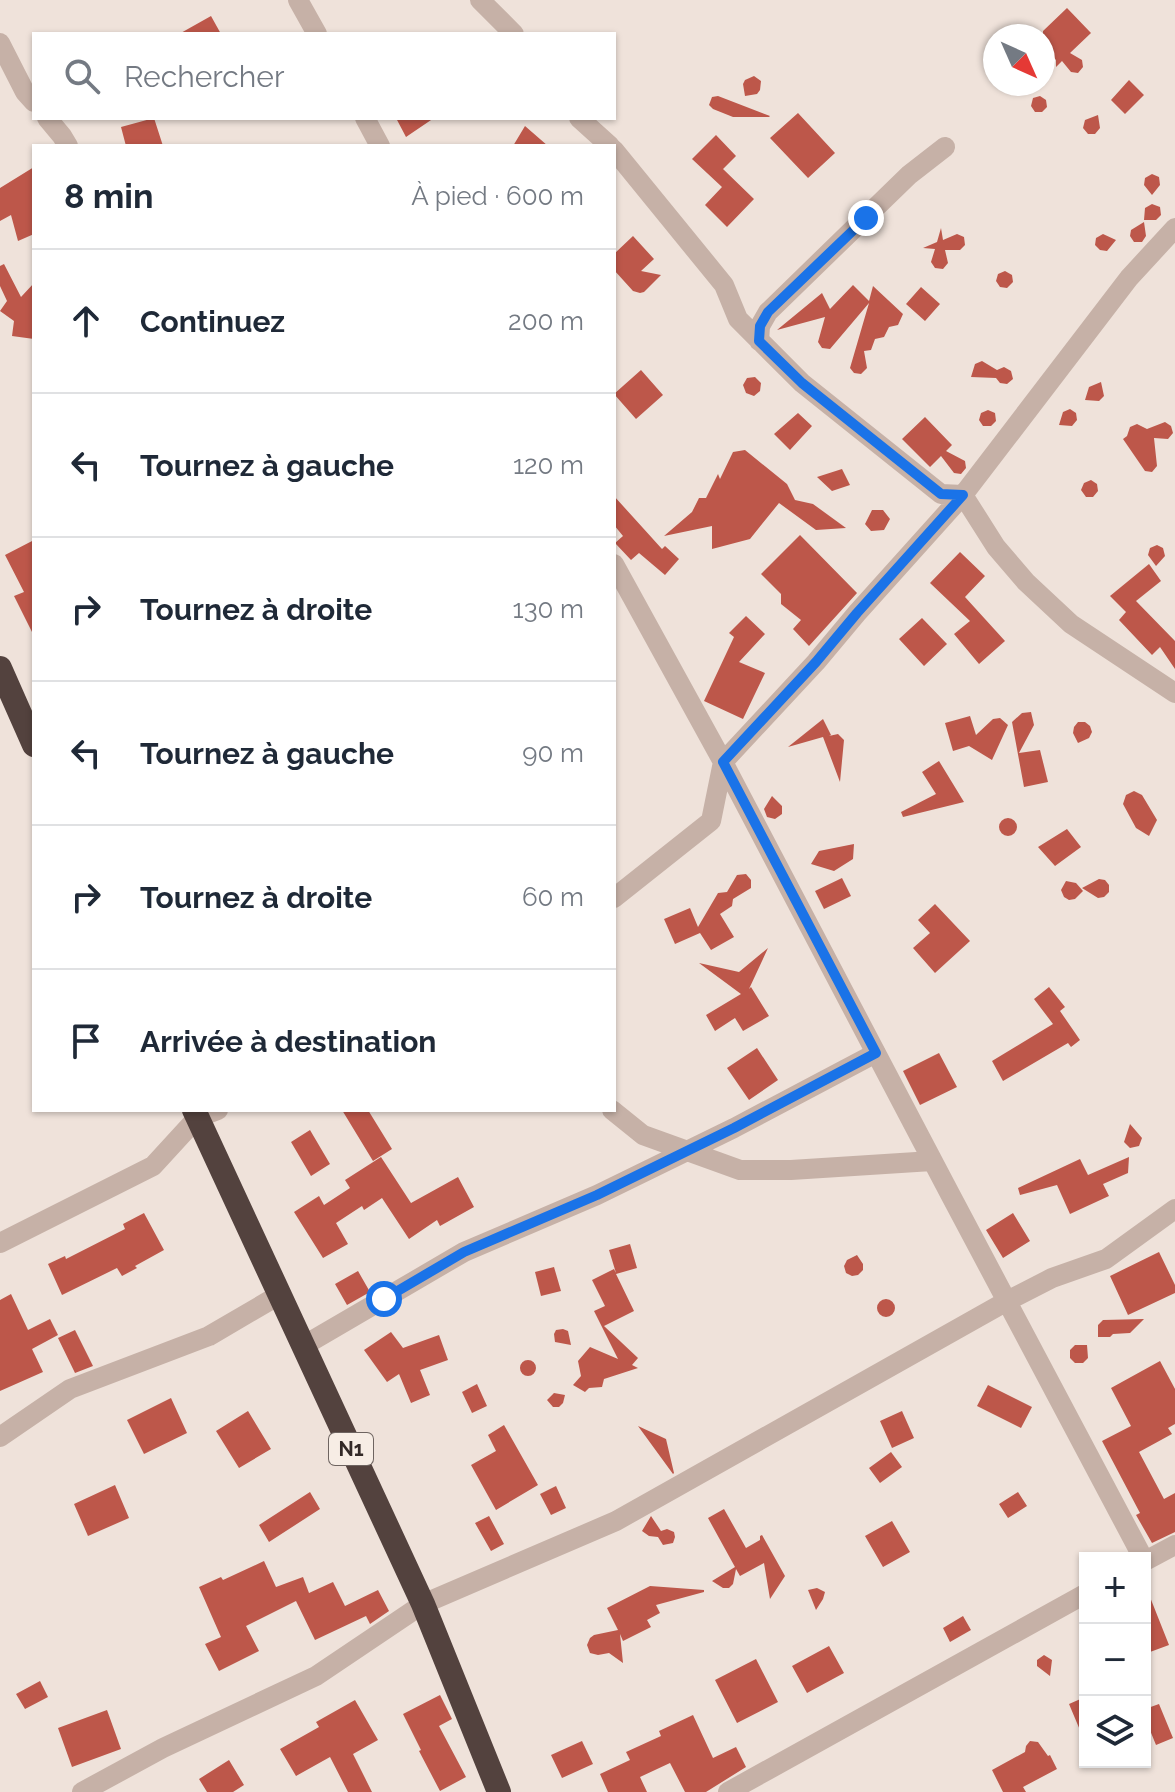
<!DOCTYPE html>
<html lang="fr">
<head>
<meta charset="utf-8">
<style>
  body { margin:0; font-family:Raleway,sans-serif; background:#f2f2f3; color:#1f2937 }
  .controls { position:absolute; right:24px; bottom:24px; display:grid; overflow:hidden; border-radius:0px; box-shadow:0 2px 6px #0004 }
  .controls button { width:72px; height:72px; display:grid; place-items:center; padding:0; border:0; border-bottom:2px solid #e0e1e3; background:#fff; color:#1f2937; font:40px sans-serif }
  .compass { position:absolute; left:983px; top:24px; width:72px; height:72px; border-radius:50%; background:#fff; box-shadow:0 2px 6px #0004; rotate:135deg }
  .stop { position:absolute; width:24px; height:24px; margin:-18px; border:6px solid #1a73e8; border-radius:50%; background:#fff }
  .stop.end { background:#1a73e8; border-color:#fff; box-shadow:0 2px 8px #0008 }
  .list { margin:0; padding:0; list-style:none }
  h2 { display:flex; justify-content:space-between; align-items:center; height:104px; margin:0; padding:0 32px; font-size:34px }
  h2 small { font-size:26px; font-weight:400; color:#747a83 }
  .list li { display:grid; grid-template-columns:52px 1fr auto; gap:24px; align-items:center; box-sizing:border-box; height:144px; padding:0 32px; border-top:2px solid #e0e1e3 }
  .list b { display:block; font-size:30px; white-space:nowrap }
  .list em { font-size:26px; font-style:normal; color:#747a83 }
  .icon { flex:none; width:44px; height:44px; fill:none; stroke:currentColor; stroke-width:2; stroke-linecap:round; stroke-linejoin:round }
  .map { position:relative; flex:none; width:1175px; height:1792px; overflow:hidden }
  .search { position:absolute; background:#fff; box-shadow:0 2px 6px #0004; left:32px; top:32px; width:584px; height:88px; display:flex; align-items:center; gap:20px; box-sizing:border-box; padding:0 28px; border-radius:0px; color:#747a83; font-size:30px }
  .panel { position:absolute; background:#fff; box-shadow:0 2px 6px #0004; left:32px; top:144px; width:584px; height:968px; border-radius:0px }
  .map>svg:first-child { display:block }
</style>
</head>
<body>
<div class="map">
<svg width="1175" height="1792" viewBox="0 0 1175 1792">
  <rect width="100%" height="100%" fill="#efe2da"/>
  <path fill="#bd574a" d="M1067,8L1091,33L1070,53L1082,60L1083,67L1078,73L1071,72L1062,61L1056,67V60L1043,46V31Z
    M211,16L221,34H179Z
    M754,76L761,81L760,90L757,94L745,96L743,84L745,80Z
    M1129,80L1144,95L1125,114L1111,100Z
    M718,96L770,116L769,117H733L713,109L709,105L712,97Z
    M1040,96L1046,100L1047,107L1042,112H1035L1031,106L1033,98Z
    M798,113L835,153L808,178L770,138Z
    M1098,115L1100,128L1095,134H1088L1083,128L1085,120Z
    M154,118L163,146H126L121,127Z
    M396,118H434L406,137Z
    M525,126L548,146H513Z
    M716,135L736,156L723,169L754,199L727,227L705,205L722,187L692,159Z
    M34,167V234L18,241L11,215L0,221V188Z
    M1152,174L1159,177L1160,185L1152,195L1144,185L1145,178Z
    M1152,204L1160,207L1161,215L1156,220H1144L1145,208Z
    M1144,222L1146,236L1142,242H1134L1130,236L1131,230Z
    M941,228L943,240L957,234L964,237L965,245L960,250H945L948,263L943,269L935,268L931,262L935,249L923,248L937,242Z
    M1103,234L1116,240L1107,251L1100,250L1095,245L1096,238Z
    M633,236L654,259L641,271L661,275L644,292L640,293L633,291L614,270V254Z
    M4,264L21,297L34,283V339L12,336L14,321L0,311L7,301L0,286V266Z
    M1005,271L1012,275L1013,282L1007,288L1000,287L996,281L998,274Z
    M853,285L869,301L873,286L903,314L898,325L889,327L884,337L875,339L871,350L864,351L867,368L861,374L854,373L850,368L869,303L830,349L822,348L818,342L825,317L777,330L822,293L830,309Z
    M921,287L940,304L925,321L906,304Z
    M982,361L997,370L1004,367L1011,371L1013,379L1007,384L1000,383L996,378L971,377L975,364Z
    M641,370L663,395L636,419L614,394Z
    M755,377L761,383L760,391L754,396L746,393L743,385L747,378Z
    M1101,382L1104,396L1099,401L1085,400L1089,387Z
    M1070,409L1076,413L1077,420L1072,426L1059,425L1063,412Z
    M988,410L995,413L996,421L991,426H983L979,420L981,413Z
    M798,413L812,426L790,450L774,434Z
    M925,417L952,445L946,451L965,461L966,468L961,474L954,473L941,456L930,467L902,439Z
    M1165,422L1171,426L1173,433L1168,439L1154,438L1157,466L1152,472L1145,471L1123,439L1127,436L1130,427L1137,424L1147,429Z
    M745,450L787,484L795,500L813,504L846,528L816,530L779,503L750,539L712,549V526L664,536L692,512L699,498H706L718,474L720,479L733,452Z
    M842,469L850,485L832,491L817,477Z
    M1091,480L1097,484L1098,491L1093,497H1086L1081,490L1084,483Z
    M614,496L662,549L665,546L679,559L665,575L639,553L631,560L615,543L623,536L614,525Z
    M872,510H883L890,519L884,530L871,531L865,524Z
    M800,535L857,593L809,646L793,629L801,620L781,604V594L761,574Z
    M34,540V636L14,596L24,592L5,555Z
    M1157,545L1163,548L1165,556L1156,566L1148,555L1150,548Z
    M960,552L985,576L965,597L1005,641L979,664L954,634L970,621L930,583Z
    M1149,564L1161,581L1136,601L1175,641V669L1160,647L1152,655L1119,620L1126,612L1110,596Z
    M746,616L765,634L739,662L765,673L743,719L704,701L734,637L729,633Z
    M922,618L947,644L924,666L899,639Z
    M1031,712L1034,725L1019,753L1040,750L1048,782L1024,787L1012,722L1022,713Z
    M970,716L976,735L993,719L1000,718L1008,725L992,760L969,746L953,751L945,723Z
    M823,719L831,735L829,736L838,734L844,740L840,782L823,737L788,747Z
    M1078,722H1085L1090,726L1092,732L1089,738L1078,743L1073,733L1074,727Z
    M939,761L964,802L903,817L901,812L936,794L922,772Z
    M1134,791L1142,795L1157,820L1149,836L1136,828L1123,804L1126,795Z
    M772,796L782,806V814L775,819L767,817L764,809Z
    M999 827a9 9 0 1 1 18 0a9 9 0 1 1-18 0Z
    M1067,829L1081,847L1055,866L1038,847Z
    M854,844L853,859L834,871L811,864L819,851Z
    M746,874L751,880V888L733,899L732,906L720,914L734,937L711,950L700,933L675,944L664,919L690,908L698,927L718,893L727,892L737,875Z
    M842,878L851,896L824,909L815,891Z
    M1099,879L1105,880L1109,885V892L1104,897L1098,898L1082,888Z
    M1066,881L1076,883L1083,891L1075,899L1069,900L1064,897L1061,890Z
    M935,904L970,941L935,973L913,948L930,933L918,920Z
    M768,948L749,989L751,987L769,1016L743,1031L735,1018L715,1031L706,1015L741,994L699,963L739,972Z
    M1049,987L1065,1007L1060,1011L1080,1040L1071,1047L1068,1043L1003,1081L992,1061L1053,1024L1034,999Z
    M757,1048L778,1080L749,1100L727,1068Z
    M939,1053L957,1087L920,1105L903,1071Z
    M342,1110H368L392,1149L373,1161Z
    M1130,1124L1142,1138L1139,1146L1130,1148L1124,1142Z
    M310,1130L330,1164L311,1176L291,1142Z
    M381,1157L411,1203L458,1177L474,1207L440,1226L437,1220L409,1239L382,1198L364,1210L362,1206L336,1223L348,1244L323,1258L294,1212L319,1196L324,1205L350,1188L345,1180Z
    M1129,1157L1128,1173L1103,1184L1109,1196L1070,1214L1057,1185L1020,1195L1018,1188L1080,1159L1088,1175Z
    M144,1213L164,1250L135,1266L137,1268L122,1276L117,1268L62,1295L48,1264L65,1256L66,1259L125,1229L123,1224Z
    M1013,1213L1030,1241L1003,1258L986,1230Z
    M630,1244L637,1268L616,1274L634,1311L604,1326L638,1358L632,1365L638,1368L604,1379L602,1387L589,1388L585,1392L573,1385L581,1376L578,1361L590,1347L618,1359L594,1311L605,1306L592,1280L614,1269L616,1273L609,1250Z
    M1159,1252L1175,1285V1293L1128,1315L1110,1276Z
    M857,1255L863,1264V1270L858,1275L852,1276L846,1273L844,1266L847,1260Z
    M554,1267L561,1291L541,1296L535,1272Z
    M358,1271L370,1292L347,1305L335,1284Z
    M11,1294L28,1330L50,1319L58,1335L32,1349L43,1372L0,1391V1300Z
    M877 1308a9 9 0 1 1 18 0a9 9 0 1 1-18 0Z
    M1144,1319L1130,1333L1113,1334L1110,1337H1098V1325L1103,1320Z
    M563,1329L568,1331L571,1345L555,1342L554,1334L556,1330Z
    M75,1330L93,1366L75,1373L58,1338Z
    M391,1332L403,1348L439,1335L448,1360L420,1370L430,1395L411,1403L399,1374L387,1382L364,1350Z
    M1075,1345H1087L1088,1358L1083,1363H1075L1070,1358V1350Z
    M520 1368a8 8 0 1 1 16 0a8 8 0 1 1-16 0Z
    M1160,1361L1175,1389V1424L1168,1428L1172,1434L1139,1452L1164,1499L1175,1493V1532L1152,1543L1136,1515L1140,1513L1102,1441L1131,1426L1111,1388Z
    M477,1384L487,1406L472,1413L462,1392Z
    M988,1385L1032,1407L1021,1428L977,1406Z
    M554,1393L565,1395L563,1403L559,1407H553L547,1400Z
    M171,1398L187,1433L144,1454L127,1420Z
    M248,1411L271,1449L239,1468L216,1431Z
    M902,1411L914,1438L892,1448L880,1421Z
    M504,1425L538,1485L496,1510L471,1465L496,1451L488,1435Z
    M638,1426L666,1439L674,1473L673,1474Z
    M891,1452L902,1467L880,1483L869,1468Z
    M115,1485L129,1518L88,1536L74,1504Z
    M556,1486L566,1508L551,1515L540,1494Z
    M310,1492L320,1509L269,1542L259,1525Z
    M1018,1492L1027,1506L1008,1518L999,1504Z
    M724,1509L746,1548L760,1540V1536L762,1535L785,1576L770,1599L764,1563L740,1576L736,1569L733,1584L729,1588H723L712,1581L735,1567L708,1518Z
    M489,1516L504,1544L491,1551L475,1523Z
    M651,1516L661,1531L667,1529L674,1532L675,1537L673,1543L663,1545L658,1537L649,1536L642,1531Z
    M892,1521L910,1552L883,1567L865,1536Z
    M264,1561L276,1587L303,1577L309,1593L333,1582L345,1606L378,1590L389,1611L370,1624L366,1616L315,1640L296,1601L246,1626L259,1651L219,1671L205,1644L221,1637L199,1587L221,1577L223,1580Z
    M650,1586L704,1590V1592L656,1605L660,1613L647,1620L651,1627L623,1641L620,1634L623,1663L609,1653L598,1655L590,1653L587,1645L590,1638L594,1635L618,1630L607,1608Z
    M1146,1587L1169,1645L1150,1652L1145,1639Z
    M817,1588L825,1592L823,1599L816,1610L808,1590Z
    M963,1616L971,1630L950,1642L943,1628Z
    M829,1646L844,1673L807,1693L792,1666Z
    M1044,1655L1052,1660L1050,1676L1037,1666V1660Z
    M756,1659L778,1702L737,1723L715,1680Z
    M40,1681L48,1697L25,1709L16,1694Z
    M440,1695L452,1719L439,1726L466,1777L440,1791L419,1751L421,1750L403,1714Z
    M1085,1697V1742L1069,1704Z
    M355,1700L378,1740L353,1754L372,1792H348L330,1757L296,1776L280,1749L319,1727L316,1722Z
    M1159,1704L1173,1738L1156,1745L1145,1718V1709Z
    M107,1710L121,1749L72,1767L58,1728Z
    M693,1715L713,1758L736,1747L746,1767L706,1792H685L670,1763L640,1777L647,1792H608L600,1774L630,1760L626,1752L661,1736L659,1731Z
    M582,1741L593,1764L562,1778L551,1755Z
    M1030,1741L1038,1742L1048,1756L1050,1755L1057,1769L1023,1787L1026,1792H1003L992,1770L1025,1752L1026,1746Z
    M229,1760L244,1785L233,1792H207L199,1779Z"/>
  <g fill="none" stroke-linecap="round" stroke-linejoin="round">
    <path stroke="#c6b1a7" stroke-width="20" d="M298,0L317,34
      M480,0L514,34
      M0,43L25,92L34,102
      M47,118L62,136L68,146
      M365,118L380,146
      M579,118L610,146
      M614,150L724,285L738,319L802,383L941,494L963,495L996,547L1026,582L1071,624L1175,693
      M759,341L760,326L768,312L909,175L945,147
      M614,564L723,762L950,1194L1143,1558
      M614,898L711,821L723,762L816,662L857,613L963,495L1129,278L1175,228
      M612,1110L643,1135L740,1170H791L932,1161
      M0,1243L153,1166L197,1118L218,1110
      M303,1346L464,1252L597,1195L734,1128L876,1053
      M0,1437L70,1389L209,1336L279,1295
      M1145,1561L1175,1545
      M82,1792L163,1748L316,1676L423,1604L616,1521L1007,1301L1052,1278L1106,1259L1175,1209
      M728,1792L1085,1594"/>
    <path stroke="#53423e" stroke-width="24" d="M0,668L34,745
      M194,1110L423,1604L499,1792"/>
  </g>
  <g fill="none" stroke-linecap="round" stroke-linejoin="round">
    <path stroke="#1a73e8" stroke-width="10" d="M384,1299L464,1252L597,1195L734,1128L876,1053L723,762L816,662L857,613L963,495L941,494L802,383L759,341L760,326L768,312L866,218"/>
  </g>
  <g text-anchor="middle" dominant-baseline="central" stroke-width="6" stroke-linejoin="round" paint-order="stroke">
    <rect fill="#f7ede5" stroke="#6e6460" stroke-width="2" x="329" y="1433" width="44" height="32" rx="6"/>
    <g font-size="20" font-weight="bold" fill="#332927">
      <text x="351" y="1449">N1</text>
    </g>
  </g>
</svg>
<div class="controls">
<button>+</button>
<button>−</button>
<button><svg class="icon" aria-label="layers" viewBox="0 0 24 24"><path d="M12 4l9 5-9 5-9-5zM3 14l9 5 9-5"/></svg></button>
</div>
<svg class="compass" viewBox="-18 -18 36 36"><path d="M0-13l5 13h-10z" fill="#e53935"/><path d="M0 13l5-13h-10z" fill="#747a83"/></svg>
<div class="stop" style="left:384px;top:1299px"></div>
<div class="stop end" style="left:866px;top:218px"></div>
<div class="search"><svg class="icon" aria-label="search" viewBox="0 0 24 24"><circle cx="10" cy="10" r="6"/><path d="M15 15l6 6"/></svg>Rechercher</div>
<section class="panel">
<h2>8 min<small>À pied · 600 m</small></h2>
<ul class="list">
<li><svg class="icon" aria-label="ahead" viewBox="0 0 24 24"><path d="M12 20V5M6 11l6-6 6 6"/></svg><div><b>Continuez</b></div><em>200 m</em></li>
<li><svg class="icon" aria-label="left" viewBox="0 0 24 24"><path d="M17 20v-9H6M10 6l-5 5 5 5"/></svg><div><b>Tournez à gauche</b></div><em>120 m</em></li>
<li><svg class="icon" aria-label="right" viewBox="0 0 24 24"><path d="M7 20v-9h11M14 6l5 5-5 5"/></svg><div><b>Tournez à droite</b></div><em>130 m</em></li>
<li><svg class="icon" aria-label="left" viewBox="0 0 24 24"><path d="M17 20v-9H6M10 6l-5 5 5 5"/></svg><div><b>Tournez à gauche</b></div><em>90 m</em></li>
<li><svg class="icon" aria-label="right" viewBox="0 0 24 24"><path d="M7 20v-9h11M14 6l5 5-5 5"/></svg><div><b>Tournez à droite</b></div><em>60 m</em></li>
<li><svg class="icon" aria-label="arrive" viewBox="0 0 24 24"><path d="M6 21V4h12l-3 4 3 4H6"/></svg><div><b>Arrivée à destination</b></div></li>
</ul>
</section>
</div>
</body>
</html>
